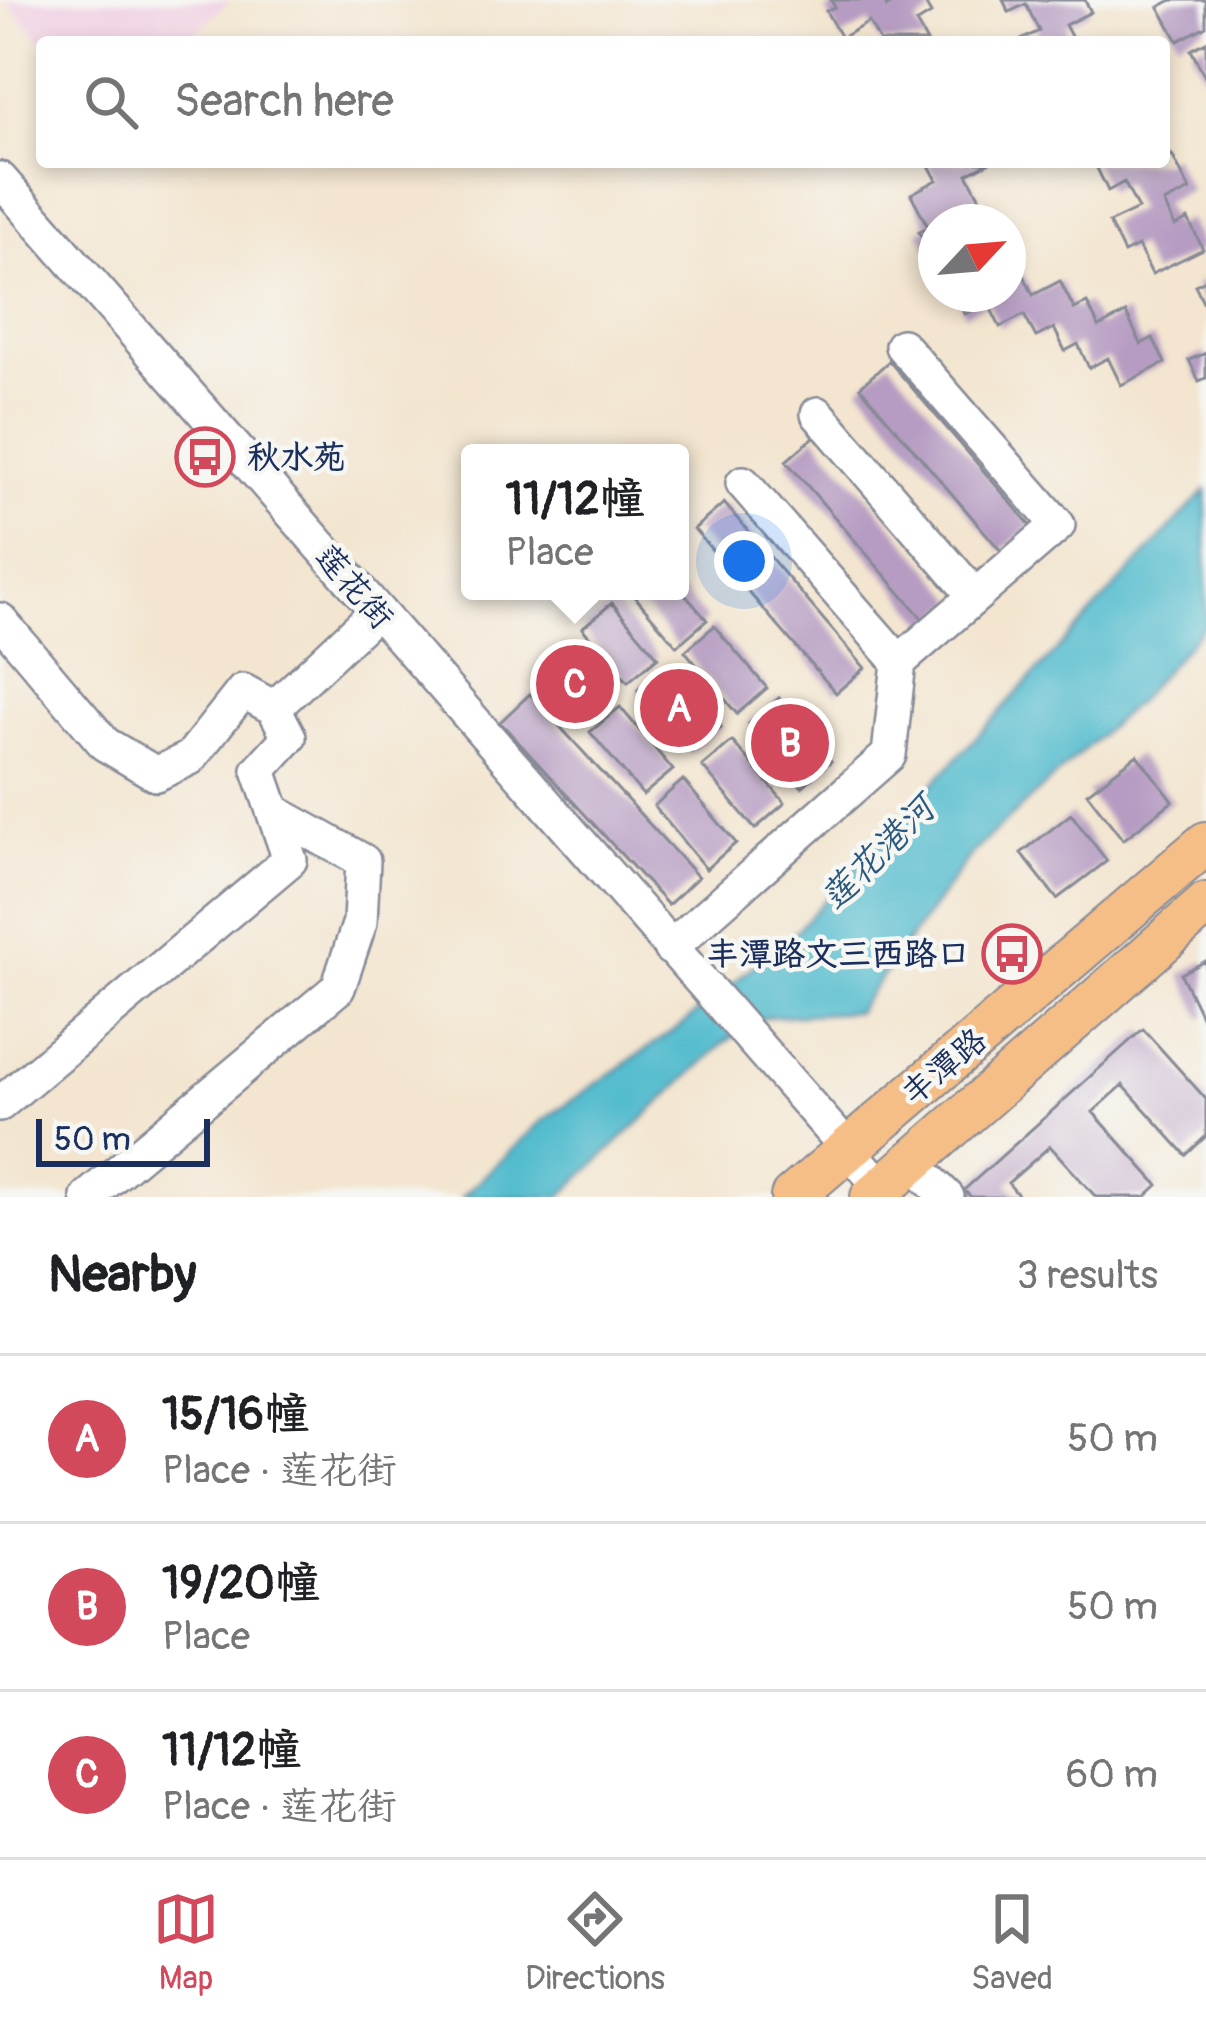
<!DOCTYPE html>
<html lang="en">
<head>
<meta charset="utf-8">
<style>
  body { margin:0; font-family:Pangolin,"LXGW WenKai TC",sans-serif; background:#f6f6f6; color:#202124 }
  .compass { position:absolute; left:918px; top:204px; width:108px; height:108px; border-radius:50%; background:#fff; box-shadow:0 6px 18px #0003; rotate:64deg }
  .scale { position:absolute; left:36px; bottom:30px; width:174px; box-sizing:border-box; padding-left:12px; border:6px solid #1b2f5e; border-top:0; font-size:33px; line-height:42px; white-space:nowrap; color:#1b2f5e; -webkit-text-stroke:9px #f6f6f2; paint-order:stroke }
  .you { position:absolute; left:744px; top:561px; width:42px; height:42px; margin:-30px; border:9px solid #fff; border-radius:50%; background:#1a73e8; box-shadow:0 0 0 18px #1a73e833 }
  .badge { display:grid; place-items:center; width:78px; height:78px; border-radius:50%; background:#d1495b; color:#fff; font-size:39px; font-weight:700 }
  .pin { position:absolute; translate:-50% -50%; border:6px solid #fff; box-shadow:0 3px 12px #0006 }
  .popup { position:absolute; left:461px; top:444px; width:228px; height:156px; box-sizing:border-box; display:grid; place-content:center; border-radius:12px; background:#fff; filter:drop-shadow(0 3px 9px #0005); font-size:39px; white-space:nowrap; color:#757577 }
  .popup b { font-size:45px; color:#202124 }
  .popup::after { content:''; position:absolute; left:50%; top:100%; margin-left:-24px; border:24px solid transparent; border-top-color:#fff }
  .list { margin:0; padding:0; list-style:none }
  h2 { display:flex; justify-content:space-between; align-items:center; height:156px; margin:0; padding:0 48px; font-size:51px }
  h2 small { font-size:39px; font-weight:400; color:#757577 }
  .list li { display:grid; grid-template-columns:78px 1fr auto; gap:36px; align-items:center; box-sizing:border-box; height:168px; padding:0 48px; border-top:3px solid #e0e0e0 }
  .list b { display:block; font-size:45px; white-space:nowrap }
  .list p { margin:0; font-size:39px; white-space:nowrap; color:#757577 }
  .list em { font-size:39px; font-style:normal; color:#757577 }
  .icon { flex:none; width:66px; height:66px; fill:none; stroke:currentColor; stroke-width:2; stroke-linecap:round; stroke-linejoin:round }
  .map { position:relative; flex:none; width:1206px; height:1197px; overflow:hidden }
  .search { position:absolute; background:#fff; box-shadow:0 6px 18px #0003; left:36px; right:36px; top:36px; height:132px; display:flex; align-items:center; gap:30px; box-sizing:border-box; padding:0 42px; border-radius:12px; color:#757577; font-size:45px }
  .sheet { height:660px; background:#fff }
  nav { display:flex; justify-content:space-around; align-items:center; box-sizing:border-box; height:168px; border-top:3px solid #e0e0e0; background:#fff; font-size:33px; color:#757577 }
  nav a { display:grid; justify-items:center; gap:6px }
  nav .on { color:#d1495b }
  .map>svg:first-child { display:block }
</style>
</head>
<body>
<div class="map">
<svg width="1206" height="1197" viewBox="0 0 1206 1197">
  <rect width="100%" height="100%" fill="#f6f6f2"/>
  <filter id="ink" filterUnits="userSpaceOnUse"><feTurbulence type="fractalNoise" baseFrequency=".00833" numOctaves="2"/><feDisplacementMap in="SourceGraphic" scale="24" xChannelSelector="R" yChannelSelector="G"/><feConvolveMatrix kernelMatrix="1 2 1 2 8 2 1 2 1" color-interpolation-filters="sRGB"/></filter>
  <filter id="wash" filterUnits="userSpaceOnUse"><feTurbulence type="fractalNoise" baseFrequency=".004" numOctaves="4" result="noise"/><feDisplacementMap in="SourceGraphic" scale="48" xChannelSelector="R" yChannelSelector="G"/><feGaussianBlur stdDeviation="2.7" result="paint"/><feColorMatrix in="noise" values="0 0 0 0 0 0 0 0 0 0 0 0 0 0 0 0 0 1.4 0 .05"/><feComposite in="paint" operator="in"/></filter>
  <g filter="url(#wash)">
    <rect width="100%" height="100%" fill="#f3e5cf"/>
    <path fill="#f1d0e3" d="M5,0H230L185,42H42Z"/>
    <path fill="#52bcce" stroke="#367696" stroke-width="3" d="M1206,490V624L1138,700L973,852L856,1012L766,1017L725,1042L560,1197H462L542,1121L682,1025L797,930Z"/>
    <g id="blocks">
      <path fill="#b69cc2" d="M831,0H883L887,7L899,0H923L931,14L916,23L927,42H880L869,22L841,38L826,11L835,7Z
        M1003,0H1085L1091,12L1065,25L1074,42H1016L1039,31L1026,4L1009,12Z
        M1172,0H1206V26L1178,41L1159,7Z
        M1206,42V79L1191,50Z
        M1172,155L1190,190L1164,203L1175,226L1188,219L1203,249L1152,274L1138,246L1124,253L1109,223L1138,209L1124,182L1108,191L1094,162H1164Z
        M927,162H990L967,174L980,198L966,206L974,222H936V264L919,232L928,227L911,194L937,180Z
        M1023,273L1033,295L1060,281L1074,309L1087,303L1099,327L1126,313L1141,344L1153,338L1165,363L1121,385L1108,358L1089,368L1078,344L1065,351L1054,328L1036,337L1024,315L1000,327L988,303L965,314L955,294H1008V280Z
        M1206,280V308L1195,285Z
        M1206,353V378L1199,381L1189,360Z
        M889,361L1031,526L1001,551L860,387Z
        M815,436L957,600L928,625L786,461Z
        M724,503L865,668L836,693L694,529Z
        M630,591H682L707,620L677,646Z
        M612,603L658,657L628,682L582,628Z
        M714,626L767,688L737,714L685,651Z
        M566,644L613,698L583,724L537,670Z
        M668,665L721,727L691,752L638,690Z
        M530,694L698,877L668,905L500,722Z
        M779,698L831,761L802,787L749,724Z
        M620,707L673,770L643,795L590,732Z
        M732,741L785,803L755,829L702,766Z
        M1137,755L1173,801L1123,840L1087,793Z
        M683,780L736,843L706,869L654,806Z
        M1071,814L1107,861L1057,899L1021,853Z
        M1206,961V1016L1202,1018L1181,974Z
        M1143,1029L1206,1099V1136L1186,1155L1123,1085L1093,1112L1158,1185L1145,1197H1096L1050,1146L1008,1183L1020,1197H971L964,1190Z"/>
    </g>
  </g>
  <g filter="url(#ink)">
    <use href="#blocks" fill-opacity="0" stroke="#878a96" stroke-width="3"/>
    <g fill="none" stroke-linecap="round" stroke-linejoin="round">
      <defs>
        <path id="minor" d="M0,179L882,1188
          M818,414L974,595
          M743,483L899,662
          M0,620L105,744L156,774L190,758L243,691L274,708L289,737L259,770L290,860L0,1104
          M274,708L376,612
          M670,948L889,755L899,662L1058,525L902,346
          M912,1163L947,1197
          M88,1197L338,988L360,922L363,861L273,811"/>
        <path id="major" d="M792,1197L1206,843
          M872,1197L1206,904"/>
      </defs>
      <use href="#minor" stroke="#878a96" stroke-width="38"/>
      <use href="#major" stroke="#878a96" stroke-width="46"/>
      <use href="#minor" stroke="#fff" stroke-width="33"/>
      <use href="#major" stroke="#f6be87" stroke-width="42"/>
    </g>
  </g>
  <defs>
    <symbol id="bus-ring" viewBox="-11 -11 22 22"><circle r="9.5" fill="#f6f6f2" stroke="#d1495b" stroke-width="1.5"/><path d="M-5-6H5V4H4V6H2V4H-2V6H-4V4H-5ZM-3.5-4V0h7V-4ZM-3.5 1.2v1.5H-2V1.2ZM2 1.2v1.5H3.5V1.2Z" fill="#d1495b"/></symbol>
  </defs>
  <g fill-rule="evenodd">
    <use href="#bus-ring" x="172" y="424" width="66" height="66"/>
    <use href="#bus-ring" x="979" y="921" width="66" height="66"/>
  </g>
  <g text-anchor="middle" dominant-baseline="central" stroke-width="9" stroke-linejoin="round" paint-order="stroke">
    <g font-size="33" font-weight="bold" fill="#1b2f5e" stroke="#f6f6f2" text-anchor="start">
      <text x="247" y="457">秋水苑</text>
      <text x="970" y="954" text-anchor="end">丰潭路文三西路口</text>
    </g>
    <g font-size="33" fill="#1b2f5e" stroke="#f6f6f2">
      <text transform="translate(354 587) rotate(49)">莲花街</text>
      <text transform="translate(944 1067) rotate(-40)">丰潭路</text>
    </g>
    <g font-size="36" font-style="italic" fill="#2c5980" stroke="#f6f6f2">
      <text transform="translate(878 853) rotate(-45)">莲花港河</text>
    </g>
  </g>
</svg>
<svg class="compass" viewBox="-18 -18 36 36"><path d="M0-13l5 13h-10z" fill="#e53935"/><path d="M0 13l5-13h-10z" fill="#757577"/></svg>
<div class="scale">50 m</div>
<div class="you"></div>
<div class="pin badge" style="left:679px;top:708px">A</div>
<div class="pin badge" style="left:790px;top:743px">B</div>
<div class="pin badge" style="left:575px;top:684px">C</div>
<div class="popup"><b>11/12幢</b>Place</div>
<div class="search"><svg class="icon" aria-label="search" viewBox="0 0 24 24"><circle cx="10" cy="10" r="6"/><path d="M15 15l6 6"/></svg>Search here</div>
</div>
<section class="sheet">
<h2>Nearby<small>3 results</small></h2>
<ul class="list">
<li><span class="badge">A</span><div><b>15/16幢</b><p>Place · 莲花街</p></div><em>50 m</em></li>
<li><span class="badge">B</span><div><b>19/20幢</b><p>Place</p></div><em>50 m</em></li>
<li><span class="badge">C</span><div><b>11/12幢</b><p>Place · 莲花街</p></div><em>60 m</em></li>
</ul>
</section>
<nav>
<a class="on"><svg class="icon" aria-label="map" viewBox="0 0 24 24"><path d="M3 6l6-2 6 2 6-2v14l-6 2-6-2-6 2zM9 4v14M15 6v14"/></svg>Map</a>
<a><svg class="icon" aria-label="directions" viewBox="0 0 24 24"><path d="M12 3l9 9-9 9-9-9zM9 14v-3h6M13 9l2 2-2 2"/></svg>Directions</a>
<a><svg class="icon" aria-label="saved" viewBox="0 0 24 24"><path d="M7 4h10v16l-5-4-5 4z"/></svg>Saved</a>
</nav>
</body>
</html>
